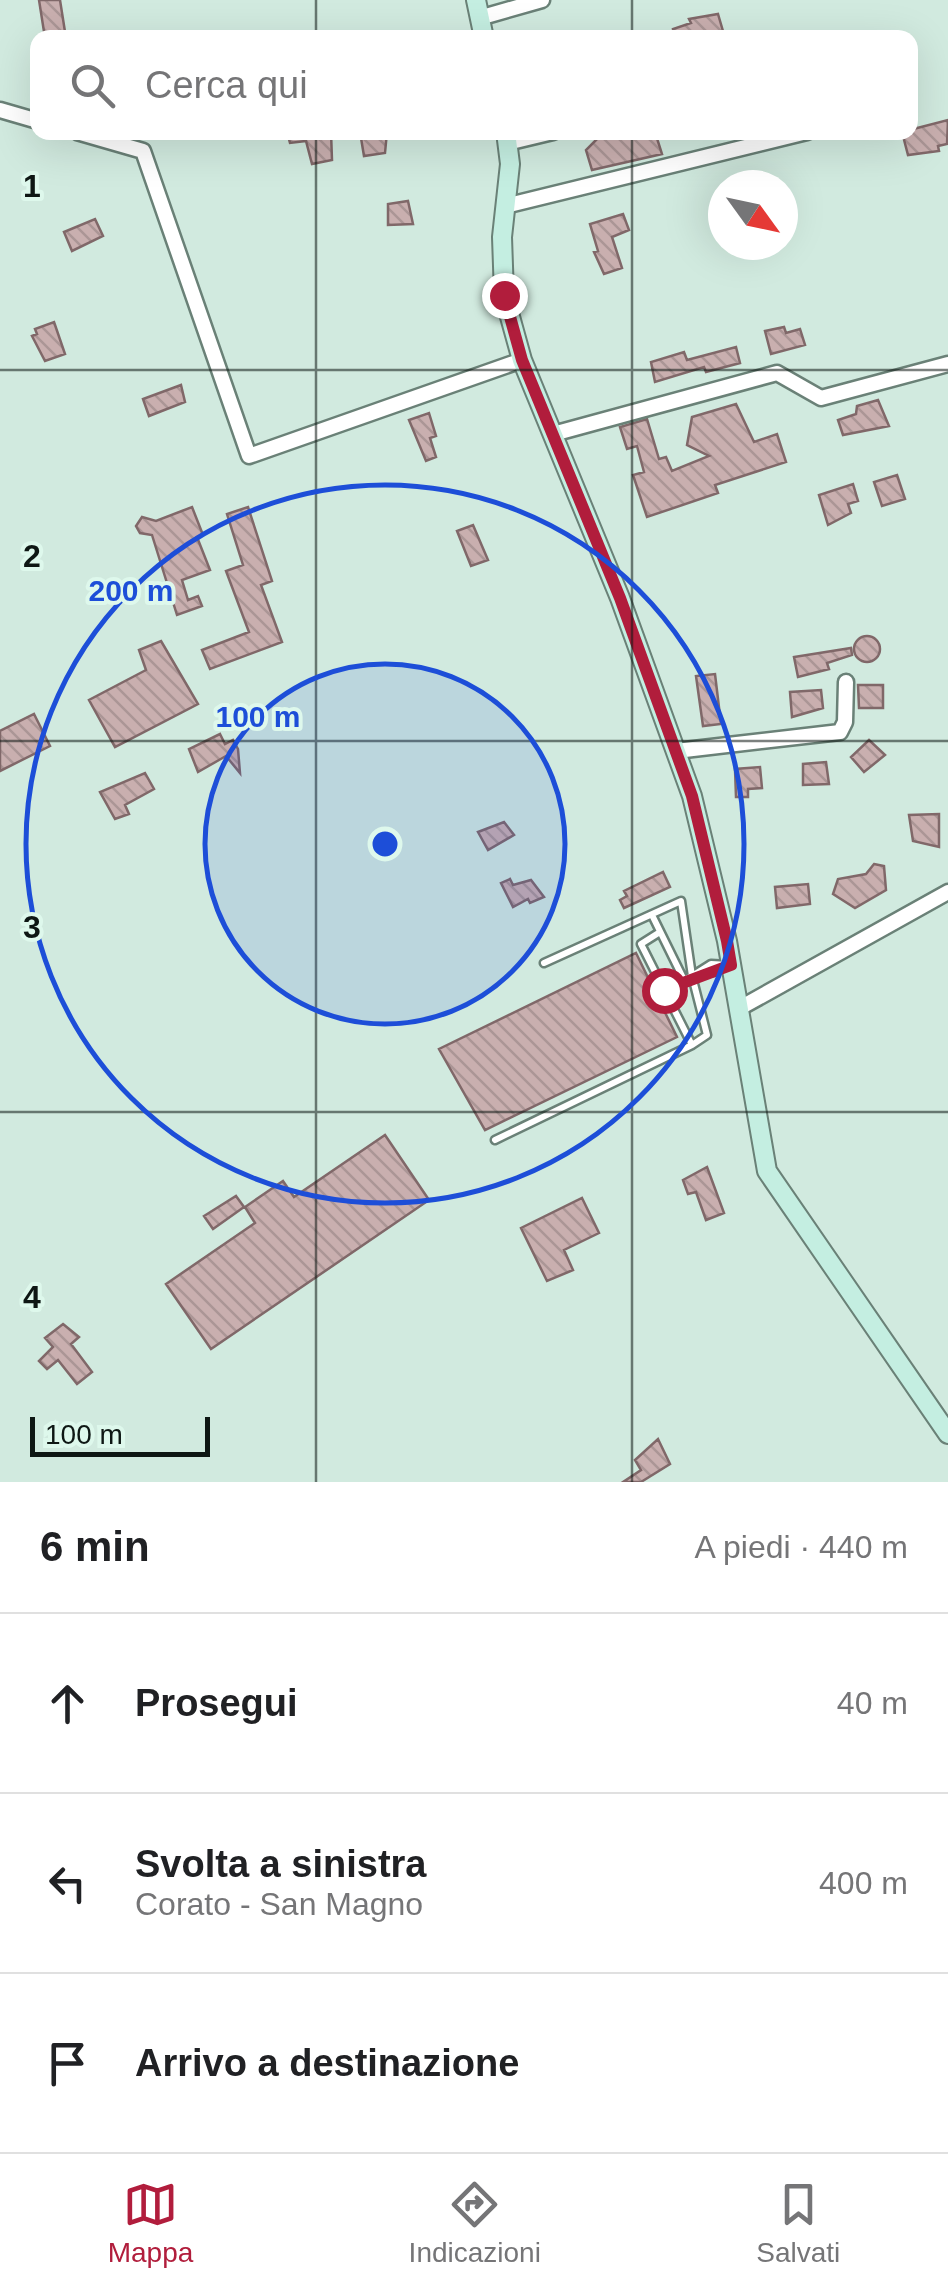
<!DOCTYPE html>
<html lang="it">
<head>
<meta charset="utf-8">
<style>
  body { margin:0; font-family:Arial,sans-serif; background:#f6f6f6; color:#202124 }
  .compass { position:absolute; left:708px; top:170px; width:90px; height:90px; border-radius:50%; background:#fff; box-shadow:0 10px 40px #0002; rotate:123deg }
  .scale { position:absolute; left:30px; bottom:25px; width:180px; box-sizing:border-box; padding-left:10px; border:5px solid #0e1714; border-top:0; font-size:28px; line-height:35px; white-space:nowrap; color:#0e1714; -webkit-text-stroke:8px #def8ec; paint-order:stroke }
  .stop { position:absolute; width:30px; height:30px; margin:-22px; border:8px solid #b11d3c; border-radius:50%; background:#fff }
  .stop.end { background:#b11d3c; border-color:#fff; box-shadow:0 2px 10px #0008 }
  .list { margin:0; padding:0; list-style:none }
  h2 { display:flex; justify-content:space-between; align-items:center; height:130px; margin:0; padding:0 40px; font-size:42px }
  h2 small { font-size:32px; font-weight:400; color:#757577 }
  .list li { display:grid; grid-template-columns:65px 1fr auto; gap:30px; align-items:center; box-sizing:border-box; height:180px; padding:0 40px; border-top:2px solid #e0e0e0 }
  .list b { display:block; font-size:38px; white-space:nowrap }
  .list p { margin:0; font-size:32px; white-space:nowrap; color:#757577 }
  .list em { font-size:32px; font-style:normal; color:#757577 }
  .icon { flex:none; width:55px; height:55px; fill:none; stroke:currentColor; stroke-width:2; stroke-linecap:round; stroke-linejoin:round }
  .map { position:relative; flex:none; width:948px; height:1482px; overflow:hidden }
  .search { position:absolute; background:#fff; box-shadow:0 10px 40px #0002; left:30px; right:30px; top:30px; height:110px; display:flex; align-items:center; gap:25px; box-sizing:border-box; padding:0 35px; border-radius:20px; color:#757577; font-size:38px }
  .sheet { height:670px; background:#fff }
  nav { display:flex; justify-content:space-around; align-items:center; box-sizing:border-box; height:140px; border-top:2px solid #e0e0e0; background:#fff; font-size:28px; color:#757577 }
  nav a { display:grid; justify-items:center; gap:5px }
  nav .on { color:#b11d3c }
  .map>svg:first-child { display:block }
</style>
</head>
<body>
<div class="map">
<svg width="948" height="1482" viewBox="0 0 948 1482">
  <defs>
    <pattern id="building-back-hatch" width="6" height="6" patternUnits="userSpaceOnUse" patternTransform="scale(2.5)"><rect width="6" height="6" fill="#c9afaf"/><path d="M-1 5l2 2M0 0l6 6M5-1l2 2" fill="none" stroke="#ab9696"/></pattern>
  </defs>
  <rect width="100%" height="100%" fill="#d1eadf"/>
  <path fill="url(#building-back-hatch)" stroke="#806869" stroke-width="2.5" d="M39,0H60L66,38H45Z
    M718,14L725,38H675L673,29L691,23L689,19Z
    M948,120L947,144L938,146L939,151L908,155L902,132Z
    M287,132H331L332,160L312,164L306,141L290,143Z
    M360,132H387L385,153L364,156Z
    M616,132H655L662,154L592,170L586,150L600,136Z
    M408,201L413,224L388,225V204Z
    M623,214L629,230L612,237L622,268L604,274L594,252L598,251L590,224Z
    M95,219L103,236L72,251L64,232Z
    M54,322L65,354L45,361L32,336L37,334L35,329Z
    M784,327L786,333L800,329L805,345L771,354L765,331Z
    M736,347L740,363L706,372L704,367L655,382L651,362L684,352L687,360Z
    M181,385L185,402L149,416L143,399Z
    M878,400L889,426L843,435L838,420L856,414L857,406Z
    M736,404L754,442L777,434L786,462L715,485L718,493L647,517L633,475L644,472L637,446L627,449L620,427L647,419L659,459L666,457L672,471L709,456L687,445L692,417Z
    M429,413L436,436L430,438L436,457L426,461L409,420Z
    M897,475L905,499L882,506L874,482Z
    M853,484L858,501L848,504L851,513L828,525L819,495Z
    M192,507L203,535L197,537L210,570L182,580L188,600L198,596L202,606L177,615L152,535L140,533L136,526L142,517L156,521Z
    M248,507L272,581L261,585L282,642L210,669L202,650L249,632L226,571L243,565L227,514Z
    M473,525L488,560L471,566L457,531Z
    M854 649a13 13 0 1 1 26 0a13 13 0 1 1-26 0Z
    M161,641L198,704L115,747L89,700L146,670L139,650Z
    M851,648L852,655L827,663L829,669L798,677L794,657Z
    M715,674L721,724L703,726L696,676Z
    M858,685H883V708H859Z
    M821,690L823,708L792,717L790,692Z
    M34,714L50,746L0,771V731Z
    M220,734L225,744L233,740L238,749L240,773L226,756L198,772L189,749Z
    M869,740L885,755L864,772L851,757Z
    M826,762L829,784L803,785V764Z
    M760,767L762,788L748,789V797H736L735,769Z
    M145,773L154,789L125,805L129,814L115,819L100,792Z
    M939,814V847L913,841L909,815Z
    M504,822L514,835L488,850L478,832Z
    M874,864L884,866L886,890L855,908L833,894L838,879L866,874Z
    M663,872L670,887L624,908L620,900L627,896L624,891Z
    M510,879L513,885L531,880L544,897L530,903L528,899L513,907L501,883Z
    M808,884L810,904L777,908L775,887Z
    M636,953L677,1037L485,1130L439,1049Z
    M385,1135L429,1200L211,1349L166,1284L255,1223L245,1207L283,1181L294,1197Z
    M707,1167L724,1213L706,1220L696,1192L688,1194L683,1180Z
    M236,1196L244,1207L213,1229L204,1216Z
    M582,1198L599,1233L564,1250L573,1270L547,1281L521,1228Z
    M63,1324L79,1337L71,1344L92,1372L77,1384L58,1360L47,1369L39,1361L53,1347L45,1338Z
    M658,1439L670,1464L641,1482H623L641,1470L635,1460Z"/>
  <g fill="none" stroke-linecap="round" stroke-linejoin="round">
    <defs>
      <path id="lane" d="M660,932L641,944L692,1045L707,1035L692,976L711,964L729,965
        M544,963L681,901L692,976L684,980L652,915
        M697,974L713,972L717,967
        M664,990L684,980
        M495,1140L692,1045"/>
      <path id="street" d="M479,18L542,0
        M0,110L38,121
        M77,132L143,151L249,456L522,360
        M507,143L553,132
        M505,206L807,132
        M553,434L777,373L821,398L948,364
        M676,751L840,732L845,722L846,682
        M738,1009L948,892"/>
      <path id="secondary" d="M476,0L484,38
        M506,132L510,164L502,237L504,295L522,360L620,598L692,796L727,941L767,1171L948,1434"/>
    </defs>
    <use href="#lane" stroke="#6a8177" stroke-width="11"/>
    <use href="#street" stroke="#6a8177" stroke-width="19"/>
    <use href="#secondary" stroke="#6a8177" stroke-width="22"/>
    <use href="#lane" stroke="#fff" stroke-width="6"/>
    <use href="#street" stroke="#fff" stroke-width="14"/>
    <use href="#secondary" stroke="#c4eee1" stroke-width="18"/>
  </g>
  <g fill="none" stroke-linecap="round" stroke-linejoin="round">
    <path stroke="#b11d3c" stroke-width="12" d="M504,295L522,360L620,598L692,796L727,941L731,965L664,990"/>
  </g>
  <path fill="none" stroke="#0e1714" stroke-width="2.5" stroke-opacity="0.55" d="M316,0V38M632,0V38M316,132V1482M632,132V1482M0,370H948M0,741H948M0,1112H948"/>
  <circle cx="385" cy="844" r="180" fill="#1d4ed8" fill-opacity=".12"/>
  <g fill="none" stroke="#1d4ed8" stroke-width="5">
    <circle cx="385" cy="844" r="180"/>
    <circle cx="385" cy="844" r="359"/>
  </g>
  <g font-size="32" text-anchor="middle" font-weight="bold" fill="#0e1714" stroke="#def8ec" stroke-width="8" stroke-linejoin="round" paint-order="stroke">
    <text x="32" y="197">1</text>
    <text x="32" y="567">2</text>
    <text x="32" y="938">3</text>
    <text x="32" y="1308">4</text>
  </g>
  <circle cx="385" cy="844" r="15" fill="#1d4ed8" stroke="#def8ec" stroke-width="5"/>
  <g font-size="30" text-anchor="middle" font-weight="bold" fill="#1d4ed8" stroke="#def8ec" stroke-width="8" stroke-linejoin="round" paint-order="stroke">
    <text x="131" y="601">200 m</text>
    <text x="258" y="727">100 m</text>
  </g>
</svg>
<svg class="compass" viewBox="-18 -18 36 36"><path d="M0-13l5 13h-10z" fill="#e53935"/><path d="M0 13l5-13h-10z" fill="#757577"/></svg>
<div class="scale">100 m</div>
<div class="stop" style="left:664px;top:990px"></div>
<div class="stop end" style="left:504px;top:295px"></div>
<div class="search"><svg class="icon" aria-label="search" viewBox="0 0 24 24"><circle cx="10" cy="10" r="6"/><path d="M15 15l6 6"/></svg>Cerca qui</div>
</div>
<section class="sheet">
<h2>6 min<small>A piedi · 440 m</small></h2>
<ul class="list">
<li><svg class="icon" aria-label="ahead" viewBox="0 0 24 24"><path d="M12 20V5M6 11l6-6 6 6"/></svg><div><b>Prosegui</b></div><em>40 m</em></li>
<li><svg class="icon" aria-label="left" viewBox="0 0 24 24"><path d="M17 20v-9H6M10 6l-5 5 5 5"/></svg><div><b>Svolta a sinistra</b><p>Corato - San Magno</p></div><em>400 m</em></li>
<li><svg class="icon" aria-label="arrive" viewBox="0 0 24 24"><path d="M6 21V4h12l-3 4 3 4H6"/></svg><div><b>Arrivo a destinazione</b></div></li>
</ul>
</section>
<nav>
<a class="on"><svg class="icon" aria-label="map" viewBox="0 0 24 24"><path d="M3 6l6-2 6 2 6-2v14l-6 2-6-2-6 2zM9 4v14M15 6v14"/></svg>Mappa</a>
<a><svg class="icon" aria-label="directions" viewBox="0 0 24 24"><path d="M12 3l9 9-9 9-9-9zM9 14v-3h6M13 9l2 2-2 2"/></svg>Indicazioni</a>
<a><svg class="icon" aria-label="saved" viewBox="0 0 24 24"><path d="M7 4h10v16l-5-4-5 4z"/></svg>Salvati</a>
</nav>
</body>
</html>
